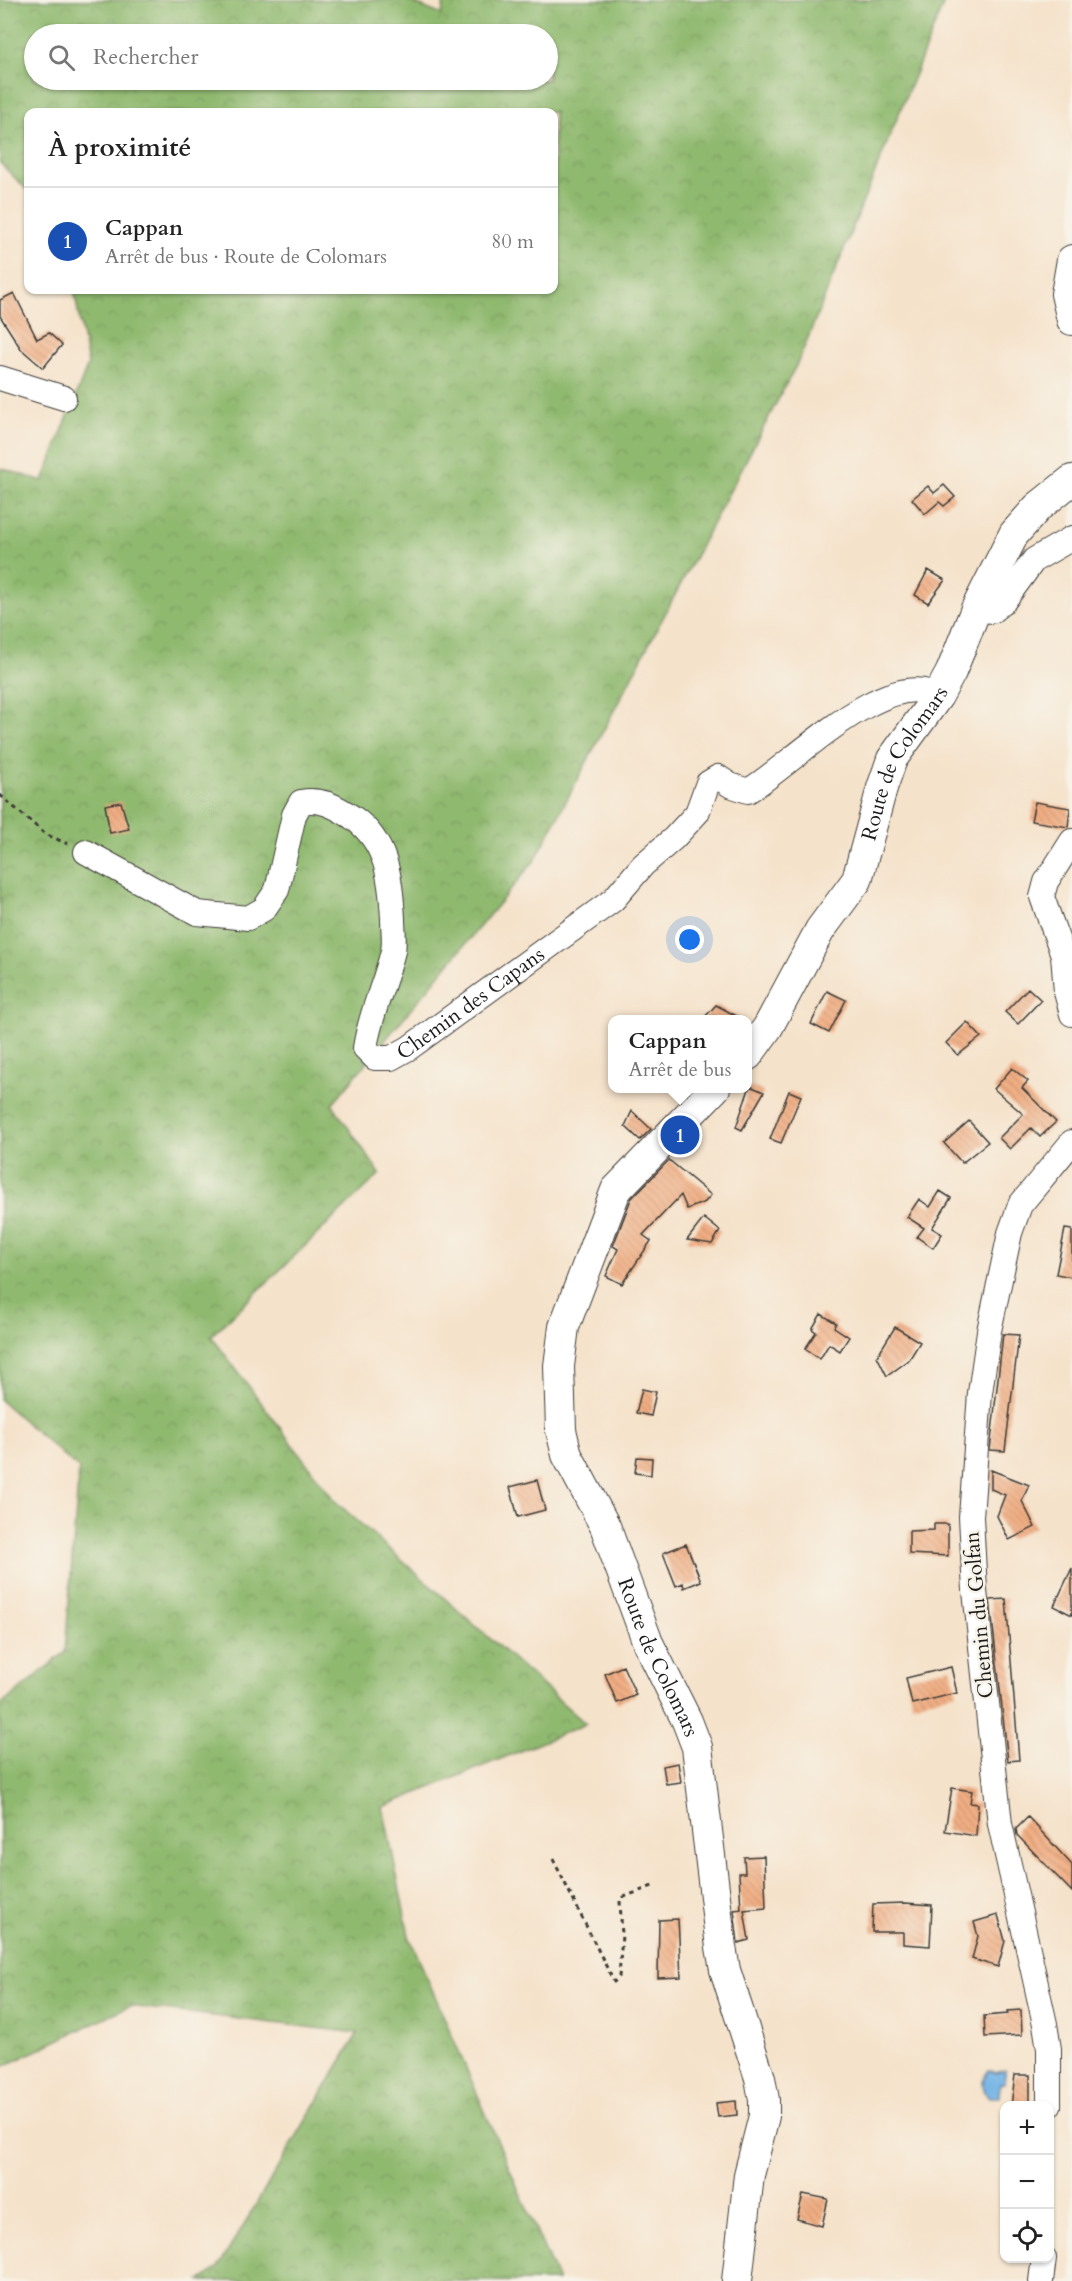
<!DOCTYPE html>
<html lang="fr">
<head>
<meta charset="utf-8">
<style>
  body { margin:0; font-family:Cardo,serif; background:#f6f6f6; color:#222 }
  .controls { position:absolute; right:18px; bottom:18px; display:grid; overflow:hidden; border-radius:12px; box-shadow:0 2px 4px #0004 }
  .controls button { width:54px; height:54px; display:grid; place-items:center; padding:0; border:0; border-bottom:2px solid #e0e0e0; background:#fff; color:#222; font:30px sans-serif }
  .you { position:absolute; left:690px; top:940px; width:21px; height:21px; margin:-15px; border:4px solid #fff; border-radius:50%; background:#1a73e8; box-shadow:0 0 0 9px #1a73e833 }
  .badge { display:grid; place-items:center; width:39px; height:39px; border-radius:50%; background:#7c3aed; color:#fff; font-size:20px; font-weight:700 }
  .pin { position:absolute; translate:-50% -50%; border:3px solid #fff; box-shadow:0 2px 6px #0006 }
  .popup { position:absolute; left:608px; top:1015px; width:144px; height:78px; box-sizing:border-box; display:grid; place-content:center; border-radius:12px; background:#fff; filter:drop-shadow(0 2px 4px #0005); font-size:20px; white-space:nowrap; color:#767676 }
  .popup b { font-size:22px; color:#222 }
  .popup::after { content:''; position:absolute; left:50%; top:100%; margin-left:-12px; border:12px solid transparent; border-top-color:#fff }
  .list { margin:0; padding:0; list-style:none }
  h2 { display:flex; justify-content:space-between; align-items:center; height:78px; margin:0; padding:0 24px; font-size:26px }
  h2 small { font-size:20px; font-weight:400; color:#767676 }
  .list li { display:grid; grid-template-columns:39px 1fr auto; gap:18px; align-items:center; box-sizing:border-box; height:108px; padding:0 24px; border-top:2px solid #e0e0e0 }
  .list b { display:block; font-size:22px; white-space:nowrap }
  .list p { margin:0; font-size:20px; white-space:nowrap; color:#767676 }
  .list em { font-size:20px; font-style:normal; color:#767676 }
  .icon { flex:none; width:33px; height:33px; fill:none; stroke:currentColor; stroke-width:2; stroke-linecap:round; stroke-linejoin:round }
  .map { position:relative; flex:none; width:1072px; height:2281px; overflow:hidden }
  .search { position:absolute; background:#fff; box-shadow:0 2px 4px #0004; left:24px; top:24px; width:534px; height:66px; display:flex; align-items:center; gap:15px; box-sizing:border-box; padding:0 21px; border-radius:33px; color:#767676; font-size:22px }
  .panel { position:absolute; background:#fff; box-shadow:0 2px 4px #0004; left:24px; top:108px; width:534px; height:186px; border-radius:12px }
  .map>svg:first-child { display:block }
</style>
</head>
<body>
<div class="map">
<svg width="1072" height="2281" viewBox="0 0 1072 2281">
  <defs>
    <pattern id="forest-crowns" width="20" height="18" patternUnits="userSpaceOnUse" patternTransform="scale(1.5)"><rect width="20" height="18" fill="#90b96f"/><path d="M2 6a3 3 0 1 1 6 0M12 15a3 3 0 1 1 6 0" fill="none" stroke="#7c9e60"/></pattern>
    <pattern id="building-back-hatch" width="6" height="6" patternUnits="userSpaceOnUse" patternTransform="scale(1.5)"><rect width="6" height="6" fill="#f1ae83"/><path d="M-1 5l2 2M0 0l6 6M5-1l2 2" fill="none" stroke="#ce9571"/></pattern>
  </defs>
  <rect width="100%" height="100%" fill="#f7f3e8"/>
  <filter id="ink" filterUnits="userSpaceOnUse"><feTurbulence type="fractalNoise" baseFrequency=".0167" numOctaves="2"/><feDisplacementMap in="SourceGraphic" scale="12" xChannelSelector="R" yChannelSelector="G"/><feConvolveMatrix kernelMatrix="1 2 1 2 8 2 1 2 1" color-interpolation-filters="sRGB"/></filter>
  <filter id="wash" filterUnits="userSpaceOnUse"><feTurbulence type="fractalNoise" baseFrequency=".008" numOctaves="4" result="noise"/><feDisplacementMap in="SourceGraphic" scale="24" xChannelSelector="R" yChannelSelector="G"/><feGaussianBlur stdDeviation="1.35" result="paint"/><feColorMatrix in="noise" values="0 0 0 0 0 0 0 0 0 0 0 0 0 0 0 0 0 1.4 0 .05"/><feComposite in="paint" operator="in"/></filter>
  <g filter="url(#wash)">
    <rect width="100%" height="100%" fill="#f5e2ca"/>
    <path fill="url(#forest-crowns)" stroke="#566a46" stroke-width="1.5" fill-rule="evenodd" d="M0,0H406L442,15L444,0H945L799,360L535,860L332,1104L380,1174L211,1336L335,1501L586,1724L383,1807L409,1936L558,2281H200L218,2268L358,2033L129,2006L0,2068V1706L65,1652L79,1469L0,1400V468L43,481L88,364L74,290H554V112H28V191L0,163ZM34,34H548V80H34Z"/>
    <path fill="#71b2e5" stroke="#466780" stroke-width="1.5" d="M989,2070L996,2073L1005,2070V2083H1000L999,2097H989C981,2088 981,2078 989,2070Z"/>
    <g id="blocks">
      <path fill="url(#building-back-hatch)" d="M14,293L37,339L49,333L62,345L43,368L21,349L0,316V300Z
        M944,485L955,497L944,506L939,502L925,514L912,499L928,486L934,493Z
        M928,570L945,580L928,603L915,595Z
        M121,802L129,829L110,833L105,805Z
        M1035,802L1070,808L1068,827L1031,821Z
        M1028,988L1041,1000L1018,1024L1005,1012Z
        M827,991L846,1000L829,1033L811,1024Z
        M716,1005L744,1020H702Z
        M967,1022L981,1037L958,1055L946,1043Z
        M1012,1068L1028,1081L1022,1088L1056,1122L1040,1137L1031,1128L1010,1149L999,1138L1023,1114L994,1089Z
        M750,1086L764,1092L742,1130L736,1127Z
        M789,1091L801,1096L781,1143L770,1139Z
        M632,1111L651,1129L640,1140L625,1126Z
        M969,1121L988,1142L962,1163L944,1143Z
        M669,1160L711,1195L705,1202L687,1209L681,1195L643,1235L651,1241L622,1284L606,1276L618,1249L613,1246L631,1199Z
        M940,1191L951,1198L932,1228L942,1234L933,1248L917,1237L924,1228L907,1217L919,1199L930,1207Z
        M704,1218L720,1231L712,1244L687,1240Z
        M1065,1229L1072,1230V1277L1056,1274Z
        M821,1314L836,1323L834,1327L849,1337L840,1351L829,1344L820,1359L805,1349L816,1332L812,1329Z
        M895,1327L920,1342L909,1360L887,1376L877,1356Z
        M1003,1334L1019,1335L1005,1451L990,1450Z
        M642,1389L656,1392L651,1416L636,1413Z
        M637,1457L652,1458L651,1475L635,1473Z
        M991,1470L1029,1485L1022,1501L1035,1527L1009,1540L997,1516L1005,1495L991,1489Z
        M537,1480L545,1510L518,1517L510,1487Z
        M934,1524H948V1556L909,1554V1531L934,1530Z
        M686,1544L701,1581L684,1588L683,1583L676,1586L663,1553Z
        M1072,1568V1615L1054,1606Z
        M1006,1599L1019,1760L1008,1761L990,1600Z
        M623,1666L636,1695L617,1703L605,1674Z
        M951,1667L957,1693L912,1704L906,1678Z
        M678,1763L681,1782L666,1784L663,1766Z
        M952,1788L972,1791L970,1803L978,1804L976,1836L945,1831Z
        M1028,1817L1072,1865V1892L1017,1835L1016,1829Z
        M764,1856L766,1908L744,1910L749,1940L738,1943L734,1910L741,1909L739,1873H745L744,1857Z
        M905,1903L932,1905L930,1946L903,1944V1932H872L873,1904Z
        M998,1915L1005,1941L998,1967L972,1959L978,1936L974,1922Z
        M678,1919L681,1977L658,1978L659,1920Z
        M1021,2010L1022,2035L985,2037L984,2016L1008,2014L1007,2011Z
        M1015,2075H1030V2106H1011Z
        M736,2101L737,2115L718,2117L716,2103Z
        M803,2194L828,2199L822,2226L797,2219Z"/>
    </g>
  </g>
  <g filter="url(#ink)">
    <use href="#blocks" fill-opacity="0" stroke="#3d3a36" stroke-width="1.5"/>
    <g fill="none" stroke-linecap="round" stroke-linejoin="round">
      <defs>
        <g id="minor">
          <path d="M0,378L64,398"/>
          <path d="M976,609L992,611L1004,601L1034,560L1072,538"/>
          <path d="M1072,841L1046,882L1042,897L1063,955L1066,992L1072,1014"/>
          <path id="s1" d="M86,852L197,913L248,918L264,909L277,890L294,815L301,802C321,798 335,806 352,817C387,841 391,879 393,919C393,929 395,941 393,951C385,984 370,1014 365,1048L375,1058H391L409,1048L613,900L643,865L674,838L697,813L708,783L718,777L730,785L748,791C791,766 886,665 938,696"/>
          <path d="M1049,2106V2049L1045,2024L1000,1824L975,1591L971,1517L980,1393L989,1331L1010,1233L1020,1205L1072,1142"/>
          <path d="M1041,2281L1044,2258"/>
        </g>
        <g id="major">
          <path d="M1072,260L1066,294L1072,320"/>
          <path id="s2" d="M748,1055L768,1027L820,930L857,880L882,788L892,759L938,696L951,672L976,609L1014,534L1038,507L1072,480"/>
          <path id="s3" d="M715,1088L616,1190L564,1327L559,1366L561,1430L567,1455L605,1526L648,1643L687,1721L697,1747L721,1947L725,1970L760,2078L764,2100V2116L749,2175L737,2281"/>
        </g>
      </defs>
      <use href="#minor" stroke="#3d3a36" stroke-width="26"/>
      <use href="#major" stroke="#3d3a36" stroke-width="32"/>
      <path stroke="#3d3a36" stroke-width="3" stroke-dasharray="4.5 4.5" stroke-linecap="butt" d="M0,795L45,834L68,844
        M553,1859L614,1982L619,1977L622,1935L620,1901L624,1897L655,1885"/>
      <use href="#minor" stroke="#fff" stroke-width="24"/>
      <use href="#major" stroke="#fff" stroke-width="30"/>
    </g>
  </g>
  <g text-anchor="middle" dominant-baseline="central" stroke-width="5" stroke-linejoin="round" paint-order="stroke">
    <g font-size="21" fill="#1c1c1c" stroke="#f7f3e8">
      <text stroke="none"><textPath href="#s2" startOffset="334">Route de Colomars</textPath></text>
      <text stroke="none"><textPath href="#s1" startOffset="740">Chemin des Capans</textPath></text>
      <text transform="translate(979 1615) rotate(-95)">Chemin du Golfan</text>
      <text stroke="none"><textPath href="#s3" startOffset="640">Route de Colomars</textPath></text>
    </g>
  </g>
</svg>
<div class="controls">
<button>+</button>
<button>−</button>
<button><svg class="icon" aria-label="locate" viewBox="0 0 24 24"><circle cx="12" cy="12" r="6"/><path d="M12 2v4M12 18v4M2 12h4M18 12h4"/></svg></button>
</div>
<div class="you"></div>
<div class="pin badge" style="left:680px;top:1135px;background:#1a4fb4">1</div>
<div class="popup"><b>Cappan</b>Arrêt de bus</div>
<div class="search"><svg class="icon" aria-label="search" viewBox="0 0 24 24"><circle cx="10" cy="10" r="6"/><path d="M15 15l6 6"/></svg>Rechercher</div>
<section class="panel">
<h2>À proximité<small></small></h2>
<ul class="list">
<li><span class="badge" style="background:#1a4fb4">1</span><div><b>Cappan</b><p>Arrêt de bus · Route de Colomars</p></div><em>80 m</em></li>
</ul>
</section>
</div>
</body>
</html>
